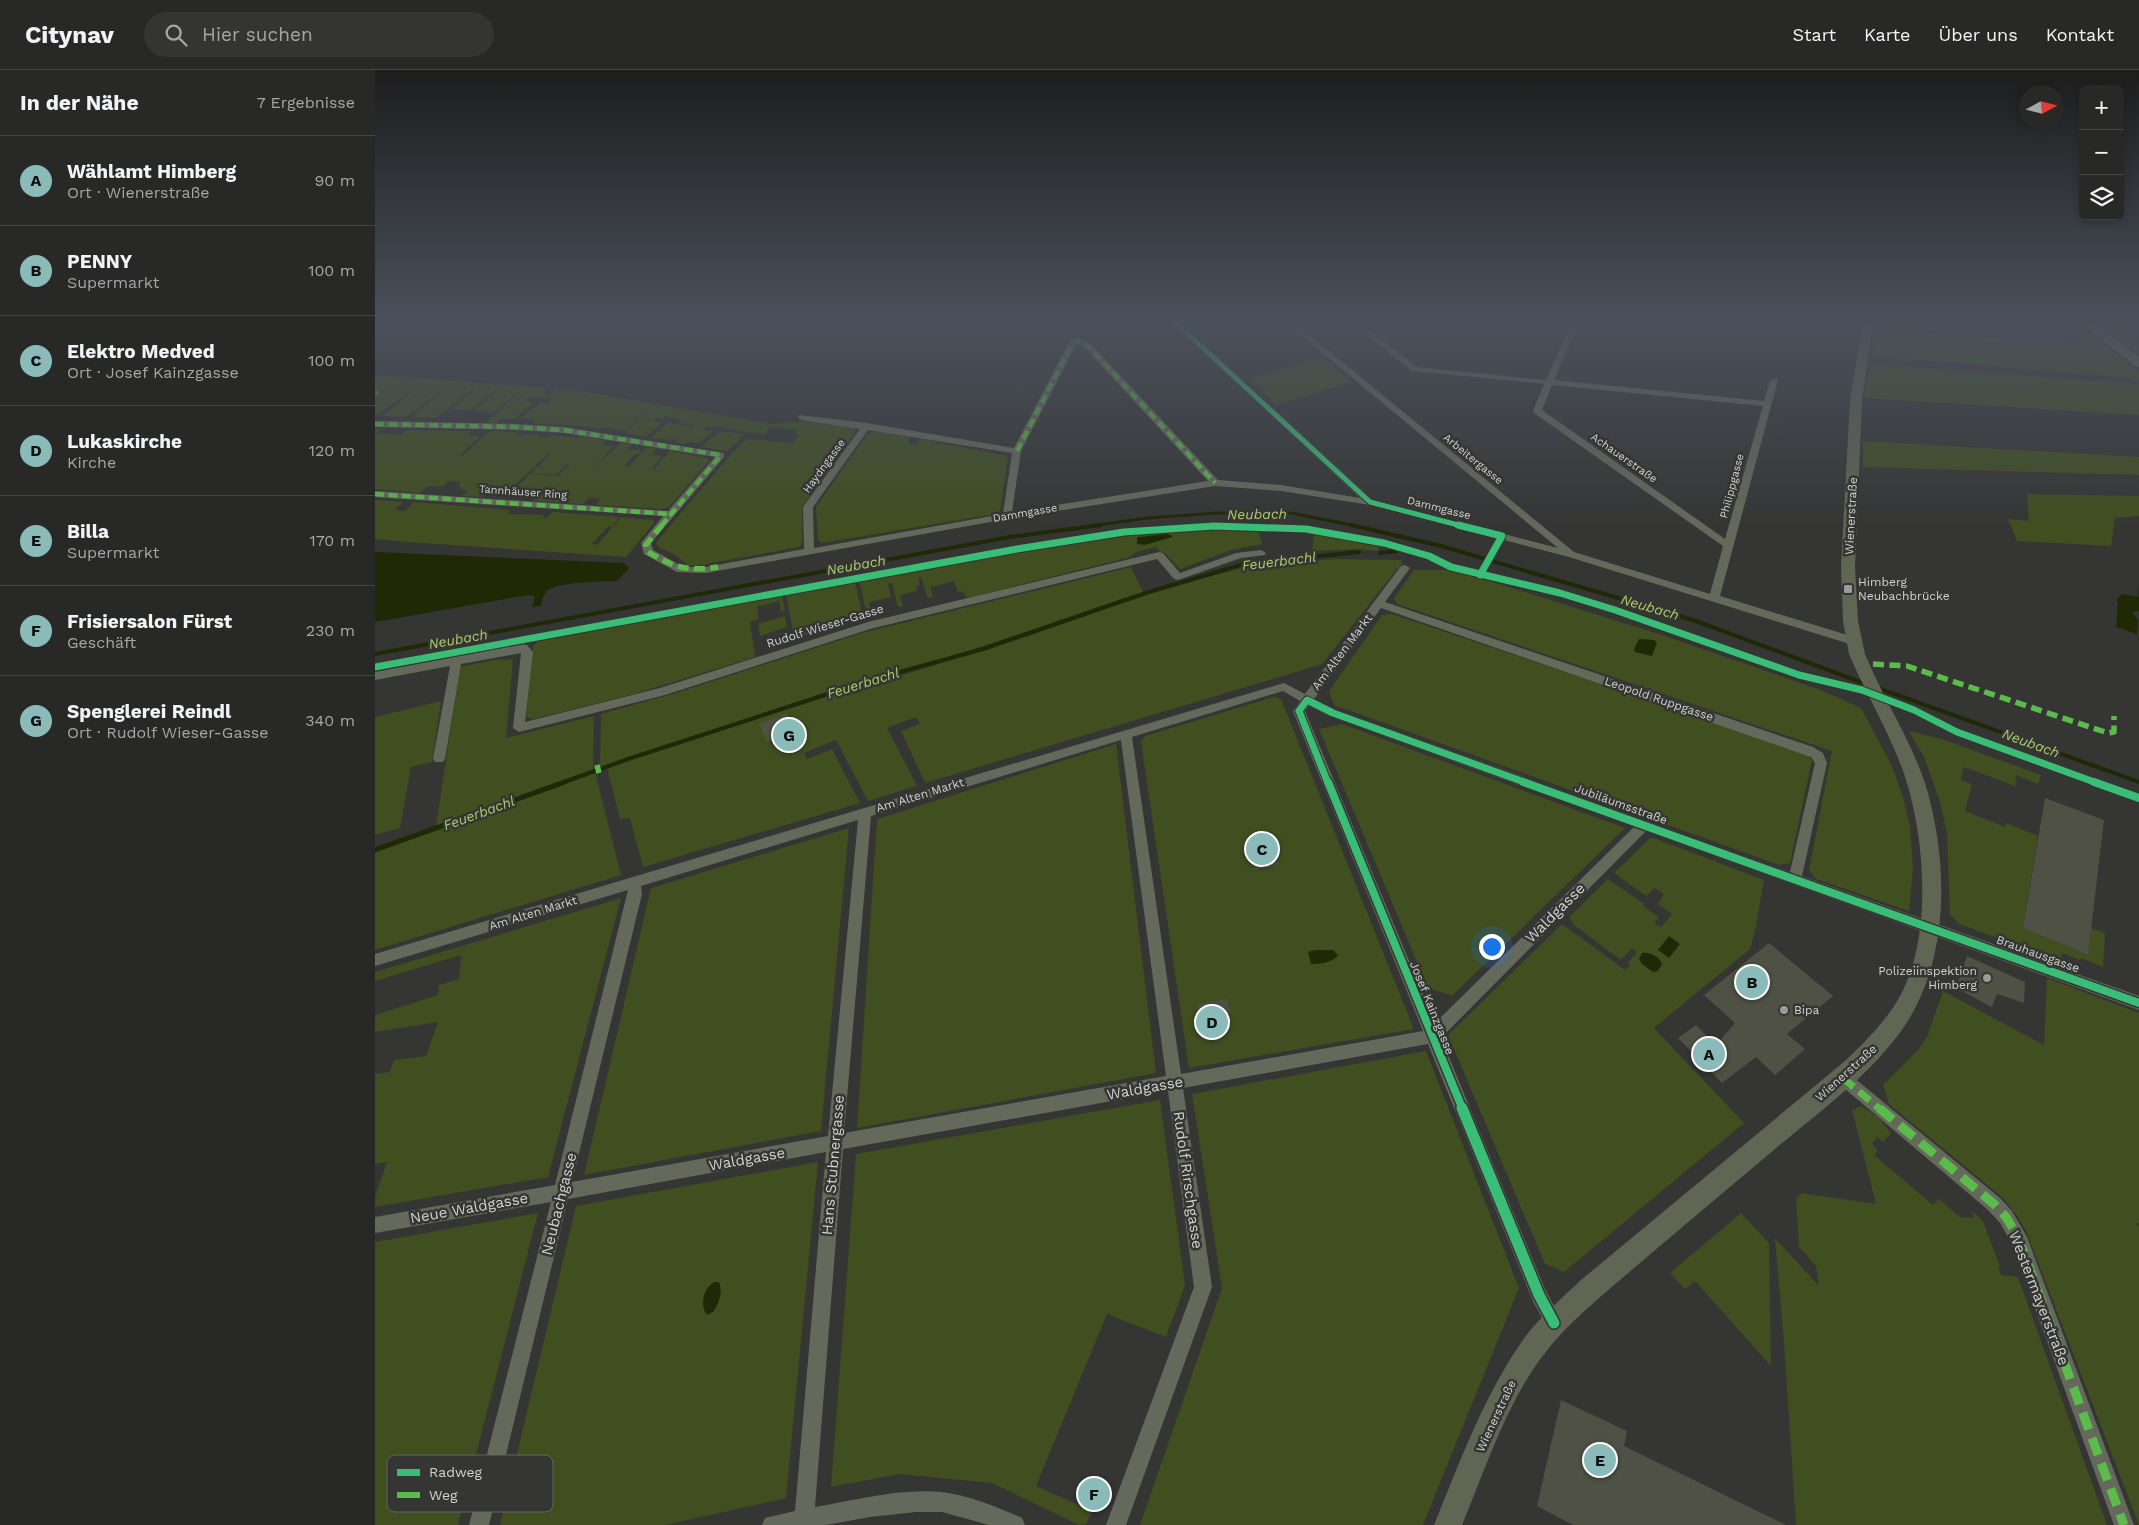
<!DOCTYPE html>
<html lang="de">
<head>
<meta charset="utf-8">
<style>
  body { margin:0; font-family:"Work Sans",sans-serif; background:#343433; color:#f1f3f6 }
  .controls { position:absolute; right:15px; top:15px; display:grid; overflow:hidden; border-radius:8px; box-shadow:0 2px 12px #0003 }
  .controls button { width:45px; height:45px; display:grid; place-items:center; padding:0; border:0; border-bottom:1px solid #444; background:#282827; color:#f1f3f6; font:25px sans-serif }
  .compass { position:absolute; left:1644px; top:15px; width:45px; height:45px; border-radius:50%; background:#282827; box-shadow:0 2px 12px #0003; rotate:83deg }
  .you { position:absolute; left:1116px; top:876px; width:18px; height:18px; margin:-12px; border:4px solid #fff; border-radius:50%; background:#1a73e8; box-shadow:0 0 0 8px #1a73e833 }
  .badge { display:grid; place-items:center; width:32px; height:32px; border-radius:50%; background:#8bbbb9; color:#111; font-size:16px; font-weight:700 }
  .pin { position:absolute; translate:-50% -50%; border:2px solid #fff; box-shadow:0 1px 5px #0006 }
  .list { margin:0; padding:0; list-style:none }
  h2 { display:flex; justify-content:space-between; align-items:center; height:65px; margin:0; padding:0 20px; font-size:21px }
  h2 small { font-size:16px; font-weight:400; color:#a5a6a7 }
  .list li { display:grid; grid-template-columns:32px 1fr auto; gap:15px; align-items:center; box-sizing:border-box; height:90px; padding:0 20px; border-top:1px solid #444 }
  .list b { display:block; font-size:19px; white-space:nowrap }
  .list p { margin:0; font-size:16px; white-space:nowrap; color:#a5a6a7 }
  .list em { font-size:16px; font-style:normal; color:#a5a6a7 }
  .icon { flex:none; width:28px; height:28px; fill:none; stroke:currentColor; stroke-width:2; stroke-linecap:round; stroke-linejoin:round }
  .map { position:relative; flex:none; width:1764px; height:1455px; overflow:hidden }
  header { display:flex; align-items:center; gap:30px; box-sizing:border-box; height:70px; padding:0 25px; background:#282827; border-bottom:1px solid #444 }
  header strong { font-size:24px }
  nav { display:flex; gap:28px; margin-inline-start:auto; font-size:18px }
  .search { width:350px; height:45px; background:#343433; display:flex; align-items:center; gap:12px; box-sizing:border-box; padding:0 18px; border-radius:28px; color:#a5a6a7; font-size:19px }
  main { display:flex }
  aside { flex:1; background:#282827 }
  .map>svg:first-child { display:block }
</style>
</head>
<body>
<header>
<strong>Citynav</strong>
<div class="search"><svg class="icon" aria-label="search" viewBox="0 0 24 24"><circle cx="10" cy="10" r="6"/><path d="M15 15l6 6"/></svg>Hier suchen</div>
<nav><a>Start</a><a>Karte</a><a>Über uns</a><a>Kontakt</a></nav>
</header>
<main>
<aside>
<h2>In der Nähe<small>7 Ergebnisse</small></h2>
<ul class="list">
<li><span class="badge">A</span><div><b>Wählamt Himberg</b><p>Ort · Wienerstraße</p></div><em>90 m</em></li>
<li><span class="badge">B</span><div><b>PENNY</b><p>Supermarkt</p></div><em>100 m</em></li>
<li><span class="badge">C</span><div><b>Elektro Medved</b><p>Ort · Josef Kainzgasse</p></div><em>100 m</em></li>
<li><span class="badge">D</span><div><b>Lukaskirche</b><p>Kirche</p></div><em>120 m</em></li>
<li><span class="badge">E</span><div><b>Billa</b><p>Supermarkt</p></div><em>170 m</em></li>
<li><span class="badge">F</span><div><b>Frisiersalon Fürst</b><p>Geschäft</p></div><em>230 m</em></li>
<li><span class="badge">G</span><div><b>Spenglerei Reindl</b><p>Ort · Rudolf Wieser-Gasse</p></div><em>340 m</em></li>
</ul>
</aside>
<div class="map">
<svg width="1764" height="1455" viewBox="0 0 1764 1455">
  <rect width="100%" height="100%" fill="#353534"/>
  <path fill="#404e20" d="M1687,253H1701L1764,302V313L1758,308L1496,286L1504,260L1715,275Z
    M1721,253H1734L1764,276V286Z
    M948,288L977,312L901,335L886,321L889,318L885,315H880L874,309Z
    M1495,294L1764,314V345L1489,328Z
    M0,305L173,318L167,325H174L181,319L205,321L397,354L435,351L479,358L481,361L427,437V474L424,477L320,496L313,495L297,483L284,478L281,474L282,471L358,382L372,369L418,373L424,365L419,364L422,360L395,357L389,364L373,362L352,381L326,377L345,361L367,364L364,369L372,361L370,362L347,358L349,357L341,355L338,358L331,357L329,359L338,361L324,373L313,372L310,374L300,372L307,366L300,370L275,368L293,353L316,356L311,361L319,355L302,352L305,349L291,346L288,349L282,348L279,351L287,353L270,367L249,363L271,345H269L250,361L227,357L224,359L198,355L157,354L160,350L145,349L164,333L172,334L177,329L153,327L148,331L159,332L140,349H126L122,353H110L145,322H143L118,343L99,341L123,320H120L95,341L76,339L100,320L97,319L61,348L36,347L69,320H66L32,347L7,346L37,322H34L0,346V327L6,322L0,321Z
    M0,359H5L1,363L26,365L32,360L96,361L92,366H105L84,386H87L115,361L144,362L141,365L146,366L148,364L165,365L162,367C166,368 175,368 179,365L203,368L205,366L231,371L227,375L239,376L218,398L246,373L258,374L253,380H267L263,384H260L250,394L251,396H254L272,377L282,379L276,385L288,386L276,399H279L295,381L332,388L334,391L294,437L287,439L222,435L225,429L215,427L208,434L158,431L162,426L135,424L155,404L183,406L195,394H192L181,405L156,403L176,384H173L131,423L114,422L108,427L87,426L93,420L84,419L86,417H82L86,412L73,411L67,417L53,416L45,423L0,419Z
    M501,361L535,367L533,374H542L544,369L561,372V375L565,373L633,386L625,441L620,444L448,473L443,471L441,437L493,363Z
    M1488,371L1764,387V405L1488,397Z
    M1652,424L1764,426V446L1740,448L1736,476L1642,471L1633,449L1654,451Z
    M0,430L28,432L20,440L30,441L39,432L134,440L133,444L170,445L167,448H171L177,442L244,447L237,457H233L217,474L222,475L246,447L278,450L280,452L251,487L33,472L0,469Z
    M839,457L883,459L887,474L856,480L805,499L790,483L784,481L781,477L761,482L755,487L593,528L591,527L588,521L583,522L579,511L556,517L558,527L553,528L546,507L543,508L545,515L541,516L542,521L525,525L528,536L523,537L517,513H513L516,527L494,532L497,544L492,545L484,510L711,470L712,472L755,465Z
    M939,462L1005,474L1003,481L984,479L937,481Z
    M961,489L1026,490L1027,493L947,594L938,597L550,713L526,661L545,654L541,647L512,658L542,716L493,731L461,670L429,683L432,689L457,679L485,733L268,797L255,748L245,749L232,698L496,612L531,604L642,570L784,520L871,497Z
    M756,497L768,522C679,550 591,587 497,607L225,697L226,644L301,623L487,563Z
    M1039,500H1073L1121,513L1284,564L1446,620L1486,638L1517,696L1528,727L1535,757L1538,798L1534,841L1441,809L1434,800L1457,681L1022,534L1019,528Z
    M480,511L487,543L481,544V547L453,555V558L419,568L411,524Z
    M407,524L410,541L406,542L404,531L382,537L384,549L375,552L380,587L259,624L158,649L151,647L158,576L165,569Z
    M1017,544L1431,683L1437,690L1415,793L1404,795L959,635L954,621L1007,545Z
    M410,546L412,557L385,566L383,554Z
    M138,589L131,668L219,646L218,699L61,756L85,597L120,590Z
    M899,627L906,629L1039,959L814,998L766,672L770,666Z
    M66,631L57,692L36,697L25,758L0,765V647Z
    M967,654L1250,758L1077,926L1053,918L944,659Z
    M1534,661L1567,669L1666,705L1663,714L1641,705L1640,716L1589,697L1586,710L1597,714L1590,741L1630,757L1631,753L1663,766L1648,858L1713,885L1716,858L1730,863L1728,897L1706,888L1705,890L1687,883L1685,891L1584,854L1575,844L1572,764L1566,735L1549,687Z
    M741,674L781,1003L482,1058L502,749Z
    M220,702L246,805L0,880V781Z
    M474,758L446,1061L209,1105L276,818Z
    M1276,767L1389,810L1380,861L1375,879L1279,958L1369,1053L1189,1202L1170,1194L1073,965L1187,854L1250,900L1255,895L1253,893L1262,882L1257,878L1246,890L1199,855L1194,847L1233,809L1269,834L1268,836L1284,847L1279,853L1286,857L1297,844L1283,834L1289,824L1280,818L1271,826L1239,803Z
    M246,828L173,1107L0,1137V1127L12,1092L0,1094V1004L15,1002L19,990L51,986L63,952L0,962V945L63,925L64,915L84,909L86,885L0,911V902Z
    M1672,908L1764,943V1153L1761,1154L1764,1156V1455L1651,1161L1641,1144L1627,1127L1514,1034L1508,1015L1542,981L1552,967L1568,921L1669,975Z
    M1051,981L1144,1218L1048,1455H765L847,1218L817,1024Z
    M785,1030L810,1215L791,1267L732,1244L661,1416L717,1441L711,1454L704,1455L617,1413L524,1404L456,1417L481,1084Z
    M1486,1036L1504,1048L1516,1063L1508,1072L1502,1067L1497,1074L1503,1080L1499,1085L1558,1135L1564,1129L1585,1147L1599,1148L1597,1141L1608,1151L1625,1197H1623L1626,1205L1643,1207L1732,1455H1421L1409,1272L1400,1168L1444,1216L1441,1196L1424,1177L1421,1130L1426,1123L1501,1134L1477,1040Z
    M443,1092L411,1428L290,1455H125L201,1136Z
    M163,1143L83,1455H0V1172Z
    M1366,1143L1394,1173L1396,1296L1320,1211L1310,1219L1295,1203Z"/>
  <path fill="#1f2906" d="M792,464L796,465L797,467L770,475L762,474V468L764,467Z
    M0,482L249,493L254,498L242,511C225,512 185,511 172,521C168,525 167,531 166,536L157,537L160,526L153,525L0,552Z
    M1764,514V541L1757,542L1763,550L1762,564L1741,557L1743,532L1741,530L1747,524L1763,527Z
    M1264,569L1279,570L1282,573L1277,586L1260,582L1259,579Z
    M1294,866L1305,874L1294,888L1283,880Z
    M941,880H958L963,885C958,893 945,894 936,894L933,882Z
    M1267,883C1275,882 1284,886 1287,894L1283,901L1278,902L1267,894L1264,889Z
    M340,1212H344C348,1222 344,1234 338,1242L332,1245C324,1236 329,1216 340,1212Z"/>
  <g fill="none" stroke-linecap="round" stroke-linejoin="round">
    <path stroke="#1f2906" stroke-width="3" d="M716,456L773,448L842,443H916L981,456"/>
    <path stroke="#1f2906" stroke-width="4" d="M976,455L1066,476L1318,550L1491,614
      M1005,483L1022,481
      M0,584L635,467L726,455
      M1503,618L1764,712
      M187,713L253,689L496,610L608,579L774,522L869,494L984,482"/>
    <path stroke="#1f2906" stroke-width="5" d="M0,780L190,712"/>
  </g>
  <path fill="#4e5144" d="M412,643L428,679L415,684L407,666L392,672L384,654Z
    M1670,728L1729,750L1713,885L1648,858Z
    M897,763L904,788L902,789L904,795L879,800L870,768Z
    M1394,873L1458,926L1412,964L1430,979L1400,1005L1381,987L1347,1013L1303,968L1321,955L1341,975L1360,953L1329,925Z
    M1592,886L1650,912L1649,933L1622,924L1617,937L1581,918Z
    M852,929L855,942L847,944L850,960L827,964L822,934Z
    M1186,1330L1252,1361L1249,1376L1411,1455H1198L1162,1436Z"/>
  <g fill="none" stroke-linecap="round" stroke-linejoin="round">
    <path fill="#65695c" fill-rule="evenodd" d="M797,253H806L998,430L1183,478L911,253H920L1199,482L1335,524L1348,476L1159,343L1158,341L1169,314L1037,301L989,263L996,261L1042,297L1171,310L1196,253H1204L1179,310L1389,331L1395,310L1402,308L1403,310L1345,526L1482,568L1483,571L1478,575L1194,487L995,435L906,421L840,416L632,449L331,503L302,502L269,484L266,473L288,446L0,427V421L293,441L340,387L189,363L142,360L0,357V351L142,354L189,357L349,383V387L276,473L278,480L308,497H331L429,479L428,437L485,359L427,350L424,349V345L491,353L639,378L694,272L703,268L717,275L843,410L906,415L985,428ZM702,273L711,279L833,411L637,442L646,381ZM1177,315L1388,336L1350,469L1167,340ZM493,360L637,383L628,444L439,478L438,437Z
      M0,320L4,321V325L0,326Z
      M886,480L891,483L890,485L866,488L803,510L799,509L782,489L495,559L290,625L144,662L138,658L146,583L86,594L70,689L68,692H60L58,689L75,596L0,610V602L148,574L152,575L158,582L150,652L285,618L493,552L784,482L788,483L805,503L861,483Z
      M1030,495L1035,498L1010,532L1438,677L1448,683L1452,693L1427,806L1764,926V940L1271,761L1066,968L1170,1219L1188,1253L1185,1259L1179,1262L1173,1259L1158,1231L1053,974L808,1018L837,1217L751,1455H731L819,1217L793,1021L468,1079L440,1437C480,1430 525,1418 566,1422C594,1425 622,1437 647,1448L650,1455H614L567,1442H541L495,1447L451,1455H387L390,1448L420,1441L451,1082L193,1129L114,1455H94L176,1132L0,1163V1147L180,1115L253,820L0,896V884L909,613L930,624L1026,496ZM1006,538L1436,687L1440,693L1415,802L962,640L939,629ZM908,621L925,631L918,641L1048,961L806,1004L757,667ZM934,636L954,646L1259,757L1060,953L930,641ZM746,670L791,1006L469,1063L496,746ZM483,750L453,1066L197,1112L267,824L266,816Z
      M1468,1001L1473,1003L1625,1128L1637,1141L1652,1167L1759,1455H1739L1636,1172L1625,1153L1613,1140L1463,1013L1460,1008L1463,1003Z"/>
    <path fill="#606554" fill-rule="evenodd" d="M1488,253H1498L1487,330L1480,497L1483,551L1490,584C1509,631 1539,674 1553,723C1574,801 1574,897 1524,964C1490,1009 1443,1043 1400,1079C1341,1129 1282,1178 1224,1228C1205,1245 1186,1262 1170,1283C1132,1331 1111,1398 1087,1455H1059C1085,1391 1110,1323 1150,1267C1166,1246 1187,1228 1206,1210L1470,991C1490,972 1510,952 1524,928C1559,867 1550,761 1527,698C1512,658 1490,622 1474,584L1468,551L1466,497L1475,330Z"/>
    <path fill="#656b57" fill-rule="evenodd" d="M1706,253H1719L1764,287V297L1760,296Z"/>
    <path stroke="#5cbc4b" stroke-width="4.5" stroke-dasharray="9 4.5" stroke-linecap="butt" d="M0,354L142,357L189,360L346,385L286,456
      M642,381L698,272L703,270L714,277L840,413
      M0,424L295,444"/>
    <path stroke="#5cbc4b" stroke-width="5.5" stroke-dasharray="11 5.5" stroke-linecap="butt" d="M287,455L271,475L273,482C299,497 312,502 343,497
      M1498,594L1532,596L1733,663L1739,662V646
      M222,695L224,703"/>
    <path stroke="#5cbc4b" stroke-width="7" stroke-dasharray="14 7" stroke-linecap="butt" d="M1468,1008L1506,1040"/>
    <path stroke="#5cbc4b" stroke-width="9" stroke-dasharray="18 9" stroke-linecap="butt" d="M1504,1038L1619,1134L1631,1147L1643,1167L1749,1455"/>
    <defs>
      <path id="cycleway-far3" d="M801,253L995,432L1087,456"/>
      <path id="cycleway-far2" d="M1083,455L1127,466L1105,505
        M0,597L642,479L749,462L839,456L931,459L1009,473L1054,486L1076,497L1185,523L1240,540L1424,605L1487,620L1539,640L1582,662L1722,713
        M953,713L924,641L932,630L958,643L1152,713"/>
      <path id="cycleway-far1" d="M953,712L1088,1040
        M1148,712L1764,933
        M1719,712L1764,728"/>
      <path id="cycleway" d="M1087,1038L1164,1225L1179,1253"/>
    </defs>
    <use href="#cycleway-far3" stroke="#353633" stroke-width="7"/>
    <use href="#cycleway-far2" stroke="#353633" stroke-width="9"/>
    <use href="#cycleway-far1" stroke="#353633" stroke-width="11"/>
    <use href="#cycleway" stroke="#353633" stroke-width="14"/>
    <use href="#cycleway-far3" stroke="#3abd76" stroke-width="5"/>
    <use href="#cycleway-far2" stroke="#3abd76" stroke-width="7"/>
    <use href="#cycleway-far1" stroke="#3abd76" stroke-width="8"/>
    <use href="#cycleway" stroke="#3abd76" stroke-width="11"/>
  </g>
  <linearGradient id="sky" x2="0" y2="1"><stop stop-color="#1d1d1d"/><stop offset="0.55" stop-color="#4b515c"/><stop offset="1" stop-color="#4b515c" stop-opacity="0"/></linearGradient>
  <rect width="1764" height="457" fill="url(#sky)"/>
  <g fill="#9a9a99" stroke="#353633" stroke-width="2">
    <rect x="1468" y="514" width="10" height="10" rx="2.5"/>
    <circle cx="1612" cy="908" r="5"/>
    <circle cx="1409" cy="940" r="5"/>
  </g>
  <g text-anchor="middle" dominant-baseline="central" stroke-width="5" stroke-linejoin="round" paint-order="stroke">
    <g font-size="11" fill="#d1d1cf" stroke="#353633">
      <text transform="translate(1249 388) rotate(35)">Achauerstraße</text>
      <text transform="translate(1098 389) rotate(39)">Arbeitergasse</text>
      <text transform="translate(449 396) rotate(-54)">Haydngasse</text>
      <text transform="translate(1357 416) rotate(-75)">Philippgasse</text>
      <text transform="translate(148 422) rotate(4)">Tannhäuser Ring</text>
      <text transform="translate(1064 438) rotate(14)">Dammgasse</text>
      <text transform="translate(650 443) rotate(-10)">Dammgasse</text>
    </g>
    <g font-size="12" fill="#d1d1cf" stroke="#353633">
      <text transform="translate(1476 446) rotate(-87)">Wienerstraße</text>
      <text transform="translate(450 556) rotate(-17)">Rudolf Wieser-Gasse</text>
      <text transform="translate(967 582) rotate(-53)">Am Alten Markt</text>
      <text transform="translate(1284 629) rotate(19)">Leopold Ruppgasse</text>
      <text transform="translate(545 725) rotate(-17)">Am Alten Markt</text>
      <text transform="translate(1246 734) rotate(20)">Jubiläumsstraße</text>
      <text transform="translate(158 843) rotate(-17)">Am Alten Markt</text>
      <text transform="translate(1663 884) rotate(20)">Brauhausgasse</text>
      <text transform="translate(1057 938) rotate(68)">Josef Kainzgasse</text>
      <text transform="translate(1471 1003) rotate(-42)">Wienerstraße</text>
      <text transform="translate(1121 1346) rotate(-65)">Wienerstraße</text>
    </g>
    <g font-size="12" fill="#d1d1cf" stroke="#353633" text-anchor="start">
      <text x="1483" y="512">Himberg<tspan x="1483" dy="14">Neubachbrücke</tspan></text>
      <text x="1602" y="901" text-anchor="end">Polizeiinspektion<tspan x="1602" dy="14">Himberg</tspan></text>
      <text x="1419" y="940">Bipa</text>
    </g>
    <g font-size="14" font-style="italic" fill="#adcd6b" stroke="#353633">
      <text transform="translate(882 444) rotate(-1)">Neubach</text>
      <text transform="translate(904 491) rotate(-7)">Feuerbachl</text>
      <text transform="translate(481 495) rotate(-10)">Neubach</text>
      <text transform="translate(1275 537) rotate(16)">Neubach</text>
      <text transform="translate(83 569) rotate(-10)">Neubach</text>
      <text transform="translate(488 613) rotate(-17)">Feuerbachl</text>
      <text transform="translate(1656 673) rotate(20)">Neubach</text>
      <text transform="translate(104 743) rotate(-20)">Feuerbachl</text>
    </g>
    <g font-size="15" fill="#d1d1cf" stroke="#353633">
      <text transform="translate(1180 843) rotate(-45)">Waldgasse</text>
      <text transform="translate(770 1018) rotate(-10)">Waldgasse</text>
      <text transform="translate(372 1089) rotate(-10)">Waldgasse</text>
      <text transform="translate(458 1095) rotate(-85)">Hans Stubnergasse</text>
      <text transform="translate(813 1110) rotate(82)">Rudolf Rirschgasse</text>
      <text transform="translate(184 1134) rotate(-76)">Neubachgasse</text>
      <text transform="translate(94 1138) rotate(-10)">Neue Waldgasse</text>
      <text transform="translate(1664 1228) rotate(69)">Westermayerstraße</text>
    </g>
  </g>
  <rect x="12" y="1385" width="166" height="57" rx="8" fill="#353633" stroke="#646462" stroke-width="1"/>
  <rect x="22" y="1399" width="23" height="7" fill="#3abd76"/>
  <rect x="22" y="1422" width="23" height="6" fill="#5cbc4b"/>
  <g font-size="14" fill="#d1d1cf">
    <text x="54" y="1407">Radweg</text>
    <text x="54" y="1430">Weg</text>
  </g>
</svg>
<div class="controls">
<button>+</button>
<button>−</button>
<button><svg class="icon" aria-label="layers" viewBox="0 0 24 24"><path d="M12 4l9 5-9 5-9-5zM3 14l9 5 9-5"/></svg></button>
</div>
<svg class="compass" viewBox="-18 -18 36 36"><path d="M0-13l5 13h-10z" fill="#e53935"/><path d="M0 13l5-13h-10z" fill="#a5a6a7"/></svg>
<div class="you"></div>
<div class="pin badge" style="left:1334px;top:984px">A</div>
<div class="pin badge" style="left:1377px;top:912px">B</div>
<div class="pin badge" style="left:887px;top:779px">C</div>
<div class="pin badge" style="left:837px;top:952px">D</div>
<div class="pin badge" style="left:1225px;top:1390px">E</div>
<div class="pin badge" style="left:719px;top:1424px">F</div>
<div class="pin badge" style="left:414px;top:665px">G</div>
</div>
</main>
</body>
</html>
